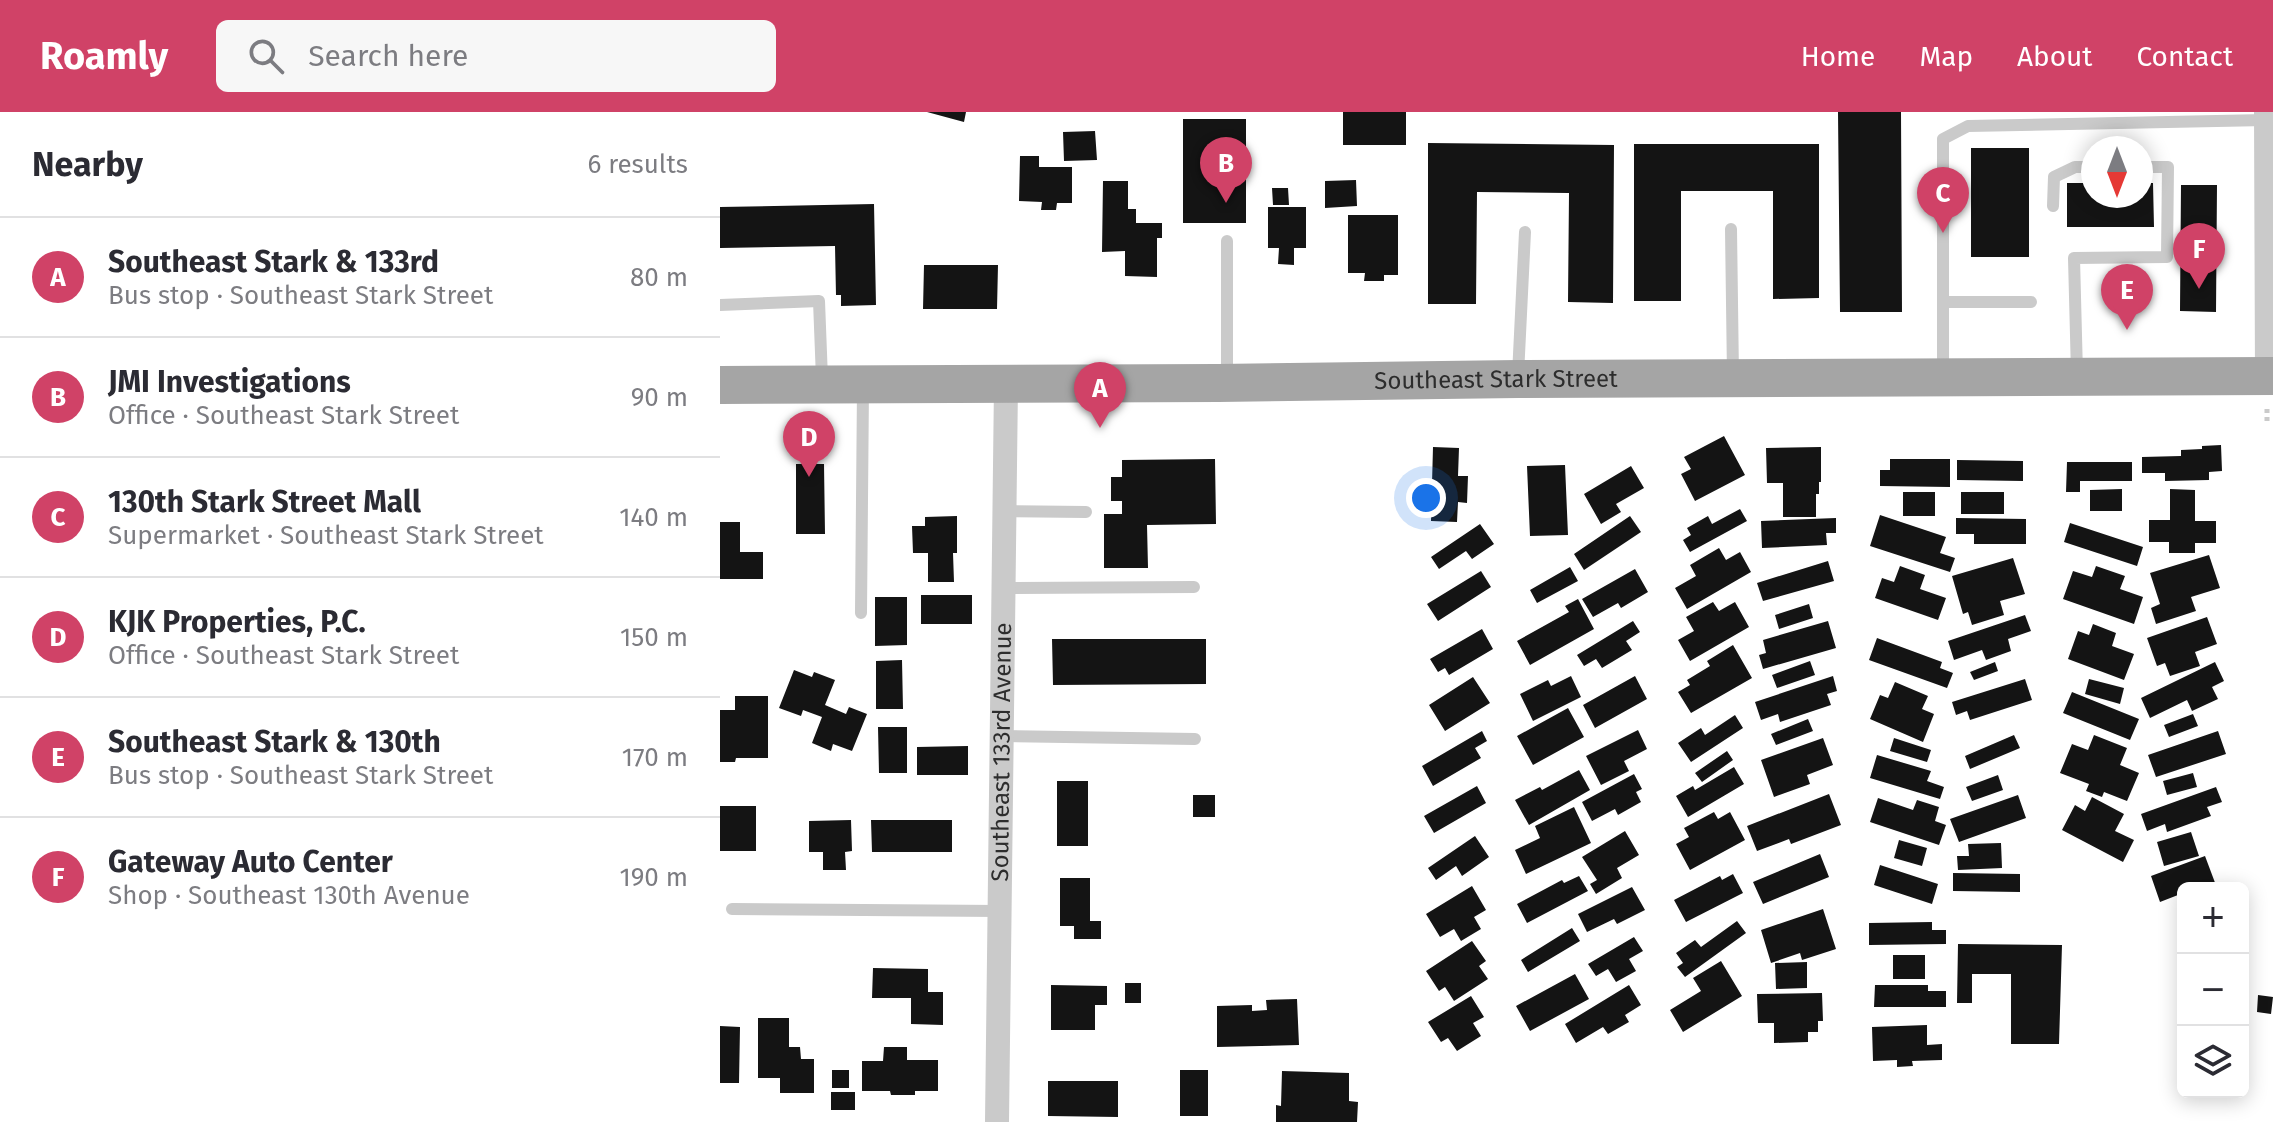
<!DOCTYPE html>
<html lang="en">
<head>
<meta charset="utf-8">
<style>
  body { margin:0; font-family:"Fira Sans",sans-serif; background:#f7f7f7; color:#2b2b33 }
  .controls { position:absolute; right:24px; bottom:24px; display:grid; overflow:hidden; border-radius:12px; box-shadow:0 4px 20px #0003 }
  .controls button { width:72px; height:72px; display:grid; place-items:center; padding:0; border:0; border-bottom:2px solid #e1e1e2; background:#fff; color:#2b2b33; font:40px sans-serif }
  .compass { position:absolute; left:1361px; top:24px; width:72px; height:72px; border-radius:50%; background:#fff; box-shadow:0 4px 20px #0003; rotate:180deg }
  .you { position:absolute; left:706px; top:386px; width:28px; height:28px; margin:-20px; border:6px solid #fff; border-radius:50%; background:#1a73e8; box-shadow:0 0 0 12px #1a73e833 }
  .badge { display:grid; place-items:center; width:52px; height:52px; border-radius:50%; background:#d04267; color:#fff; font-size:26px; font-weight:700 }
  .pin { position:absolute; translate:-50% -66px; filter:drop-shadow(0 2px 4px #0008) }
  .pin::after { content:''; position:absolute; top:42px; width:28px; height:24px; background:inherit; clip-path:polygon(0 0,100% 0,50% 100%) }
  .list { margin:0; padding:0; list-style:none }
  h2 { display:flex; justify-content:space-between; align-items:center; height:104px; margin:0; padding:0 32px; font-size:34px }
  h2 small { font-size:26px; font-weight:400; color:#7c7c81 }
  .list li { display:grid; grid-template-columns:52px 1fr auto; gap:24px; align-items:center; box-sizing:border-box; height:120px; padding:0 32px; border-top:2px solid #e1e1e2 }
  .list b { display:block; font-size:30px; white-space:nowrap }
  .list p { margin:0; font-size:26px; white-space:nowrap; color:#7c7c81 }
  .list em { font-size:26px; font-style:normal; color:#7c7c81 }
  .icon { flex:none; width:44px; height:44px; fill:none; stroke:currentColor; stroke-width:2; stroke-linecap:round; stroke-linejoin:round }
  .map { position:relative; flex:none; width:1553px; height:1010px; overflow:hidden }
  header { display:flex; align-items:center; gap:48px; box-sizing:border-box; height:112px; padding:0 40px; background:#d04267; color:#fff }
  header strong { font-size:38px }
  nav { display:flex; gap:44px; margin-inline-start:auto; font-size:28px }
  .search { width:560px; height:72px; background:#f7f7f7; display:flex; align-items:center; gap:20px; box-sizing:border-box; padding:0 28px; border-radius:12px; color:#7c7c81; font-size:30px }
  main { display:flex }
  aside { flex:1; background:#fff }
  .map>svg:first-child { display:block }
</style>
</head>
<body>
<header>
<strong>Roamly</strong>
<div class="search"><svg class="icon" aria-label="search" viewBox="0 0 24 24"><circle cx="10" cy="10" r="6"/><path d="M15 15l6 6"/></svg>Search here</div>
<nav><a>Home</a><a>Map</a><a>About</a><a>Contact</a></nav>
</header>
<main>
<aside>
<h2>Nearby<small>6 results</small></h2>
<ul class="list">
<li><span class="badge">A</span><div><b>Southeast Stark &amp; 133rd</b><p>Bus stop · Southeast Stark Street</p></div><em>80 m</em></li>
<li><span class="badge">B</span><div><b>JMI Investigations</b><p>Office · Southeast Stark Street</p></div><em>90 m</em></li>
<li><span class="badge">C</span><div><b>130th Stark Street Mall</b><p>Supermarket · Southeast Stark Street</p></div><em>140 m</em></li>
<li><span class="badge">D</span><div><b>KJK Properties, P.C.</b><p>Office · Southeast Stark Street</p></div><em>150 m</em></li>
<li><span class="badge">E</span><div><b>Southeast Stark &amp; 130th</b><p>Bus stop · Southeast Stark Street</p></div><em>170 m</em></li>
<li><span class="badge">F</span><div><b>Gateway Auto Center</b><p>Shop · Southeast 130th Avenue</p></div><em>190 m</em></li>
</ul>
</aside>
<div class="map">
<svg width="1553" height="1010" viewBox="0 0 1553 1010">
  <rect width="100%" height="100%" fill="#fff"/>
  <path fill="#141414" d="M207,0H246L244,10Z
    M623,0H686V33H623Z
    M1118,0H1181L1182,200H1120Z
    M463,7H526V111H463Z
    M375,19L377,48L344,49L343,20Z
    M708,31L894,33L893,191L848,190L849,81L757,80L756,192H708Z
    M914,32H1099V186L1053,187V79H961V189H914Z
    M1251,36H1309V145H1251Z
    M300,44H319V55H352V91H337L336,98H321L322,90L299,89Z
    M636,68L637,94L605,96V69Z
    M383,69H408V97H416V111H442V126H437V165L405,164V139L382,140Z
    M1347,71H1373V84H1421V71H1433L1434,115H1347Z
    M1461,73H1497L1496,200L1460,199Z
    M552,76H568L569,93H553Z
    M154,92L156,193L121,194V183H116L115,134L0,136V95Z
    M548,95H586V136H574V153L558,152L559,136H548Z
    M628,103H678V163H664V169H644L645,161H628Z
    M204,153H278L277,197H203Z
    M1004,324L1025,363L975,389L961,362L971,357L964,345Z
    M1501,333L1502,359L1489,360V368L1445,369V361H1422V345L1461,344V338L1482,337V334Z
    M713,335L739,336L738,364H748L747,391L738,390L737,410L711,409Z
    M1101,335V370H1099V382H1096V405H1063V371H1047L1046,336Z
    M495,347L496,412L427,413L428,456H384V402H402V389H391V365H402V348Z
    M1170,347H1230V375L1160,374V358H1170Z
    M1237,348L1303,349V369L1237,368Z
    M1347,350H1412V369H1360V380H1346Z
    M76,352H104L105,422H76Z
    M845,353L848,423L810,424L807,354Z
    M911,354L924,376L896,392L901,400L881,412L864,382Z
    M1402,377V399H1370V378Z
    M1450,377L1475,378V409H1496V431H1475V441H1449V430H1429V408H1450Z
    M1183,380H1215V404H1183Z
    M1241,380H1284V402H1241Z
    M1020,397L1027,409L970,440L963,428L971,423L967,416L988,404L992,412Z
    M1160,403L1226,425L1220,441L1235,446L1230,460L1150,434Z
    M237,404V441H233L234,470H208V441H193L192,414H205V405Z
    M910,404L921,420L864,458L854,442Z
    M1116,406V421H1106L1107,433L1042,436L1041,409Z
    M1236,406L1306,407V432H1254V422H1236Z
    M0,410H20V440H43V467H0Z
    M1350,411L1423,435L1417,454L1344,430Z
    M760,412L774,432L752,447L746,439L719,457L711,445Z
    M999,436L1006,448L1020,440L1031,460L967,497L955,476L976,464L970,453Z
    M1489,443L1500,476L1471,485L1476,499L1436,512L1431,496L1440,492L1430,461Z
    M1293,446L1305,482L1280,489L1284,503L1252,513L1248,500L1243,502L1232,464Z
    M1108,449L1114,469L1043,489L1037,471Z
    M1180,454L1205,463L1200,477L1226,486L1218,508L1155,486L1162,466L1174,470Z
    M1376,454L1405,464L1400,477L1423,485L1414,512L1343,487L1353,459L1372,465Z
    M850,455L858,469L817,491L810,478Z
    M915,457L928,480L901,496L898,491L873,505L862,487Z
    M761,459L771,475L718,509L707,492Z
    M201,483H252V512H201Z
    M155,485H187V533L155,534Z
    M858,487L874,517L810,553L797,529L849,500L845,494Z
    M993,490L999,499L1015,490L1029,515L970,549L958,528L974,519L966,505Z
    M1089,492L1093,506L1059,517L1055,503Z
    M1305,503L1311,519L1288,527L1291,539L1266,548L1262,538L1234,548L1228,529Z
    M1487,505L1497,532L1475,540L1480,554L1450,564L1445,551L1437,554L1427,526Z
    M913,509L920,520L906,529L912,538L882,556L876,547L864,554L857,543Z
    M1108,509L1116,536L1043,557L1039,543L1046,541L1043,528Z
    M1373,512L1396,521L1392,534L1414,542L1404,568L1348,547L1358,519L1369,523Z
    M762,517L773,537L729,563L725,556L718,560L710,547Z
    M1157,526L1222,550L1220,556L1233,561L1227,576L1149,548Z
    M332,527H486V572L333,573Z
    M1013,533L1032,566L971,601L958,580L970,573L967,568L990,554L987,549Z
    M182,548L183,597H156V549Z
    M1090,549L1095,563L1057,576L1052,563Z
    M1275,550L1278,559L1254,568L1250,560Z
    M1495,550L1504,569L1492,575L1498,587L1472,599L1467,588L1430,606L1421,586Z
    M74,558L92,565L94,560L115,568L105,593L126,602L129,595L147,602L132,639L113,632L111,639L92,631L102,605L83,598L81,604L59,596Z
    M851,564L861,585L813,609L800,582L828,568L831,574Z
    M915,564L927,587L875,616L863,593Z
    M1113,564L1117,579L1107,582L1111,593L1060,610L1058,602L1041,608L1035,590Z
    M753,565L770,591L725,619L709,593Z
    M1305,567L1312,588L1250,608L1247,599L1236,603L1232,590Z
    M1369,567L1404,576L1400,592L1365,582Z
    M1175,570L1208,584L1202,597L1214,602L1203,630L1150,607L1160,583L1168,586Z
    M1352,580L1419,607L1410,628L1343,601Z
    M15,584H48V646H16L15,650H0V598H15Z
    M848,596L864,625L813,653L797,624Z
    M1473,602L1478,614L1449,625L1444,613Z
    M1015,603L1023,616L971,650L958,631L981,616L985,623Z
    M1088,607L1093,619L1056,633L1051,622Z
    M158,615H187V661H159Z
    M918,618L927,637L904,649L909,659L881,673L866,644Z
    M762,619L767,629L755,636L761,646L713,674L702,654Z
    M1498,619L1506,642L1436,665L1428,643Z
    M1294,623L1300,636L1250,657L1245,644Z
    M1374,623L1407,636L1400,653L1419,661L1407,689L1384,680L1382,685L1366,679L1369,672L1340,661L1352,632L1368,638Z
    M1103,626L1113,653L1087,663L1090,672L1054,685L1041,648Z
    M1174,626L1211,638L1207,650L1170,639Z
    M248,634V663H197V635Z
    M1007,639L1013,648L982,670L975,661Z
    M1157,643L1211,659L1207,669L1224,675L1220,687L1150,666Z
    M1014,655L1024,672L968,705L956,684L973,674L975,678Z
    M859,658L870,678L809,713L795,688L820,675L822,678Z
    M1473,661L1477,675L1447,683L1443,669Z
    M914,662L922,677L916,680L921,690L898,703L895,697L872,709L862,690Z
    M1278,663L1283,678L1252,689L1246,675Z
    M337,669H368V734H337Z
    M757,674L766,691L714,721L704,704Z
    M1496,675L1502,690L1487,695L1491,704L1447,720L1445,712L1427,719L1421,702Z
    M1109,682L1121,713L1071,732L1069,727L1037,739L1027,714Z
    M473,683H495V705H473Z
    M1298,683L1306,706L1239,730L1230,707Z
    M1372,685L1404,702L1395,719L1414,728L1403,750L1342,718L1355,693L1365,699Z
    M1158,686L1193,698L1197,688L1219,695L1215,709L1226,713L1219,733L1150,710Z
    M0,694H36V739H0Z
    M854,695L871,731L806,762L795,738L820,726L815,714Z
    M994,700L998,707L1010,700L1025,728L970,758L956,732L969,725L964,716Z
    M131,708L132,739L125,740L126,758H103V740H89V709Z
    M151,708H232V740H152Z
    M905,719L919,743L897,756L902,766L876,782L870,772L877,768L862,745Z
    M1471,720L1479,744L1444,754L1437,730Z
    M755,724L769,745L742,764L736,754L716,768L708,756Z
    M1179,728L1207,736L1202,754L1174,746Z
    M1281,731L1282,756L1238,758L1237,744H1249L1248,732Z
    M1100,742L1109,765L1043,792L1033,770Z
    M1485,744L1497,776H1463V795L1458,783L1440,790L1431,764Z
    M1160,753L1218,772L1212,792L1154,773Z
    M1233,761L1300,762V780L1233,779Z
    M1013,762L1023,781L966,810L954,788L1000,764L1002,768Z
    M859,764L868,779L807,811L797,792L842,768L844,771Z
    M340,766H370V809H381V827H354V814H340Z
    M752,774L766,798L754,805L761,817L741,829L734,817L720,825L706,802Z
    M912,775L925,798L897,812L894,807L867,820L858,802Z
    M1103,797L1116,837L1082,848L1080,841L1051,851L1041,818Z
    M1017,809L1026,821L965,865L957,855L963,851L956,841L975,828L981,835Z
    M1212,810V818H1226V832L1149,833V811Z
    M852,816L860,829L808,860L801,848Z
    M914,825L923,839L909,847L916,859L896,870L888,857L876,864L868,852Z
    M752,829L766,849L759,854L768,867L734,889L725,875L719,879L706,859Z
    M1238,832L1342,833L1339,932H1291V862H1252V891H1237Z
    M1173,843H1205V867H1173Z
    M1001,849L1022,884L963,920L950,898L981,879L973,866Z
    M1087,850V876L1056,877L1055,851Z
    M153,856L208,857V880H223V913L191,912V886H152Z
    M855,862L869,887L810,919L796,894Z
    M405,871H421V891H405Z
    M331,873L387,874V893H375V918H331Z
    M909,873L921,893L905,903L909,910L888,922L883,915L856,931L845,912Z
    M1155,873H1208V879H1226V895H1154Z
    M1102,881L1103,909H1098V920H1088V930L1054,931V911H1038L1037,882Z
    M1538,883L1553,885L1551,902L1537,900Z
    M751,884L764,905L753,911L761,924L737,939L728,926L721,930L708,910Z
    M577,887L579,933L497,935V894L532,893V899L547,898L546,888Z
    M38,906H69V935H80L81,947H94V981H60V966H38Z
    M1207,913V933L1222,932V948L1192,949L1193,954L1177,955V948L1153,949L1152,915Z
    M0,914L20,915L19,971H0Z
    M164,935H187V948H218V979H195V983H171L170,979H142V949H163Z
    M112,958H129V976H112Z
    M460,958H488V1004H460Z
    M562,959L629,961V989L638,990L637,1010H556V993L561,994Z
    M328,969H398V1005L328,1004Z
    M111,980H135V998H111Z"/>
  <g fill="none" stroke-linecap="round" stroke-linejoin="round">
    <path stroke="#cacaca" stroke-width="5" stroke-dasharray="4 4" stroke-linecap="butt" d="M1547,297V312"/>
    <path stroke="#cacaca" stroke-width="12" d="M1333,94L1334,65L1355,55H1373
      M1011,117L1013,264
      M507,129V265
      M1223,190H1311
      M0,193L99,189L102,267
      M1357,262L1354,146L1447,145L1448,55H1421
      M798,263L805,120
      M1223,263V27L1248,14L1546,8
      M284,399L366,400
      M284,476L474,475
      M141,501L143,275
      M282,624L475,627
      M12,797L280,799"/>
    <g stroke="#cacaca" stroke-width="24">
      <path d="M1546,0L1547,264"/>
      <path id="s1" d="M277,1010L286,272"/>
    </g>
    <path stroke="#a5a5a5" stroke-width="38" id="s2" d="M0,273L498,271L798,267L1553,264"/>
  </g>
  <g text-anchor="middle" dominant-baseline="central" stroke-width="8" stroke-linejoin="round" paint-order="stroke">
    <g font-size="24" fill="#2d2d2d" stroke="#fff">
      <text stroke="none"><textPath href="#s2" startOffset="776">Southeast Stark Street</textPath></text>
      <text stroke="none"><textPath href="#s1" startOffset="370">Southeast 133rd Avenue</textPath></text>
    </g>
  </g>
</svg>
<div class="controls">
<button>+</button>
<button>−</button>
<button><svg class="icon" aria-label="layers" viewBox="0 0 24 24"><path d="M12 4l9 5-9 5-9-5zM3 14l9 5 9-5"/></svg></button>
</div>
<svg class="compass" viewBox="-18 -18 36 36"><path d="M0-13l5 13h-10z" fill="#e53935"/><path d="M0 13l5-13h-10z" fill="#7c7c81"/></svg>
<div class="you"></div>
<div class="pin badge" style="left:380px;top:316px">A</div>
<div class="pin badge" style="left:506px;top:91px">B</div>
<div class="pin badge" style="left:1223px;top:121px">C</div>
<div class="pin badge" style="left:89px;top:365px">D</div>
<div class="pin badge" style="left:1407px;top:218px">E</div>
<div class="pin badge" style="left:1479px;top:177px">F</div>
</div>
</main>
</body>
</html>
